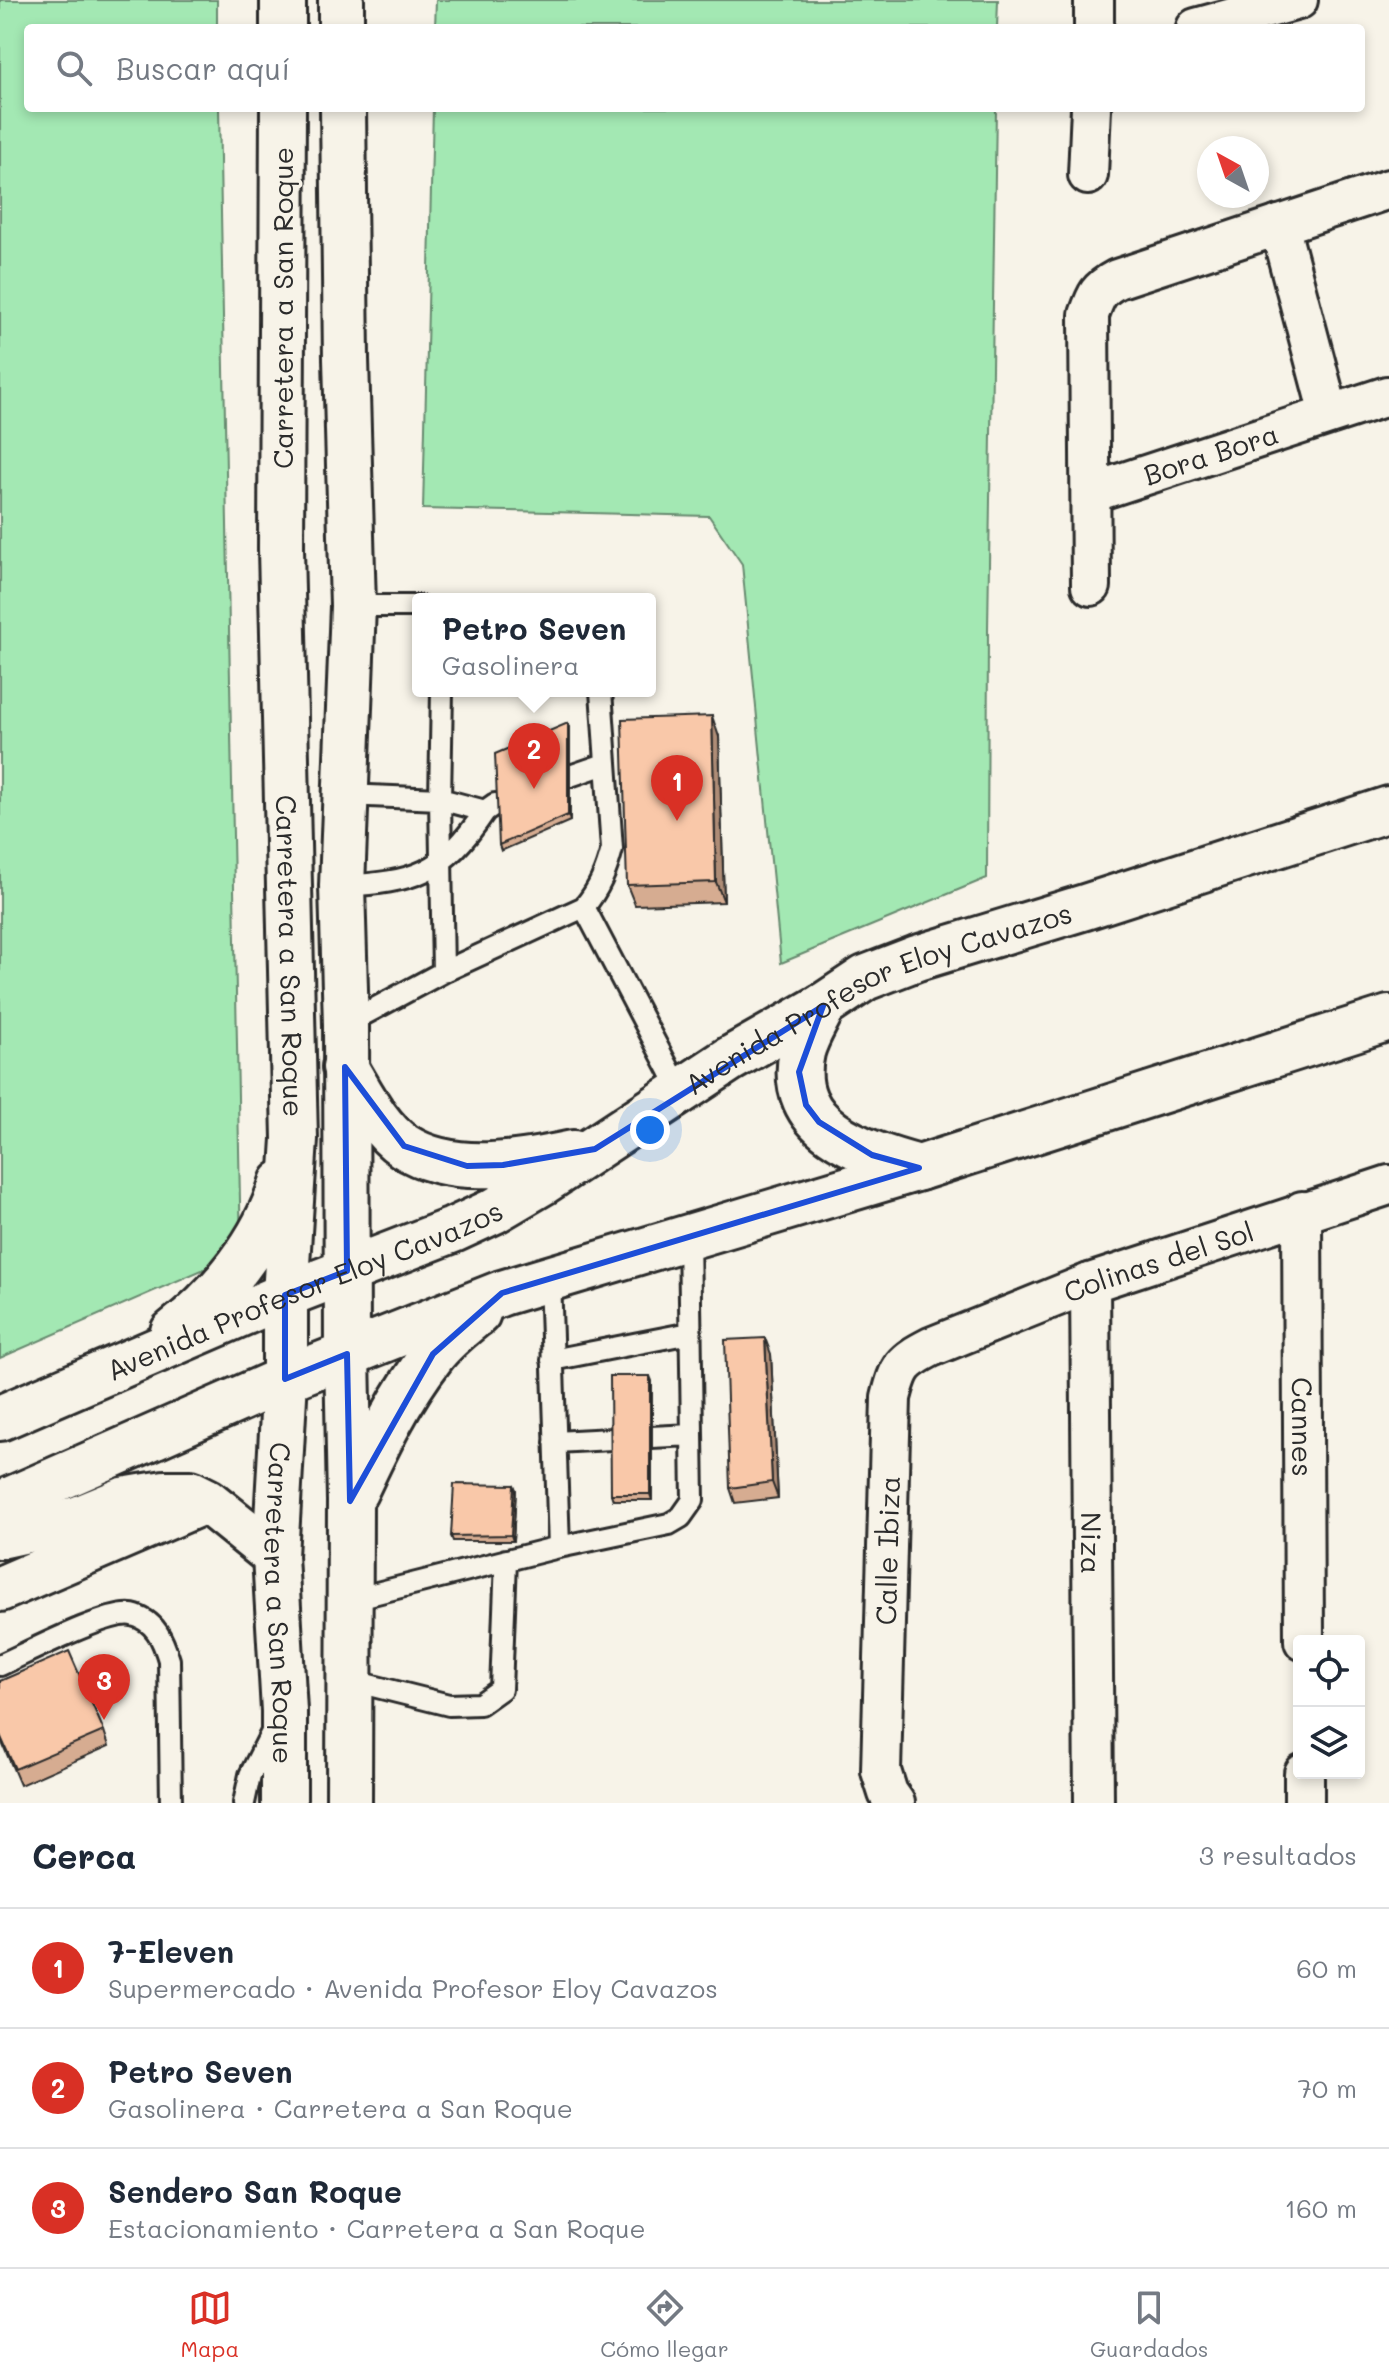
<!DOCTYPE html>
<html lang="es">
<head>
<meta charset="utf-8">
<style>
  body { margin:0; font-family:Mali,sans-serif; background:#f2f2f3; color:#1f2937 }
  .controls { position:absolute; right:24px; bottom:24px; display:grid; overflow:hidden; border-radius:8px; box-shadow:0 4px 12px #0003 }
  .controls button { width:72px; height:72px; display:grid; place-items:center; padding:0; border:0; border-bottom:2px solid #e0e1e3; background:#fff; color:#1f2937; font:40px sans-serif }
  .compass { position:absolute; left:1197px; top:136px; width:72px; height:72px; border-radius:50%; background:#fff; box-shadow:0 4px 12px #0003; rotate:320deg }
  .you { position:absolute; left:650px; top:1130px; width:28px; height:28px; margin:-20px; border:6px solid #fff; border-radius:50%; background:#1a73e8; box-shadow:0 0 0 12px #1a73e833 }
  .badge { display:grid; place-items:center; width:52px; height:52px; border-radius:50%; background:#d93025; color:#fff; font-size:26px; font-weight:700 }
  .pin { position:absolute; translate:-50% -66px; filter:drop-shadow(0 2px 4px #0008) }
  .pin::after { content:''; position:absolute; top:42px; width:28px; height:24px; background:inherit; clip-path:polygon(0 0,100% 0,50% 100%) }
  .popup { position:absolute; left:412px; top:593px; width:244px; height:104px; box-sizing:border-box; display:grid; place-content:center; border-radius:8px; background:#fff; filter:drop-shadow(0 2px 6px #0005); font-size:26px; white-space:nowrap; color:#747a83 }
  .popup b { font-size:30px; color:#1f2937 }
  .popup::after { content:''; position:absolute; left:50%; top:100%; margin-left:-16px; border:16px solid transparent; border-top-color:#fff }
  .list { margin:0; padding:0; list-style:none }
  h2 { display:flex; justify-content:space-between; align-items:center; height:104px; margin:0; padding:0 32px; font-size:34px }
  h2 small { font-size:26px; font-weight:400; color:#747a83 }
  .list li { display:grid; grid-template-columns:52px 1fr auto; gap:24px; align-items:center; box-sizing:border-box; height:120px; padding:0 32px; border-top:2px solid #e0e1e3 }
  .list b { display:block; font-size:30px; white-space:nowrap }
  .list p { margin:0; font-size:26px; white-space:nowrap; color:#747a83 }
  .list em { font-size:26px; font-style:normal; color:#747a83 }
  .icon { flex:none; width:44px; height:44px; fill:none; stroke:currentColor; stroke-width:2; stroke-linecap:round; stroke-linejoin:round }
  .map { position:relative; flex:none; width:1389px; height:1803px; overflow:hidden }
  .search { position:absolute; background:#fff; box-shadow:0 4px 12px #0003; left:24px; right:24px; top:24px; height:88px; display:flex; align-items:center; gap:20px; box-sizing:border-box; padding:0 28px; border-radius:8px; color:#747a83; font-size:30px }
  .sheet { height:464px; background:#fff }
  nav { display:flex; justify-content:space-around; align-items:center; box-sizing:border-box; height:112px; border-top:2px solid #e0e1e3; background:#fff; font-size:22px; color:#747a83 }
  nav a { display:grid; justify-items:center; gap:4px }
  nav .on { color:#d93025 }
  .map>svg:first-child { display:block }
</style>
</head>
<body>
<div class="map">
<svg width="1389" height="1803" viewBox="0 0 1389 1803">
  <rect width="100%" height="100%" fill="#f7f3e8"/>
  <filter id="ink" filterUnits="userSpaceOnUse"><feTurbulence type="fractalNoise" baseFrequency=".0125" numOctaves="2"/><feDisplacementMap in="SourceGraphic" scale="16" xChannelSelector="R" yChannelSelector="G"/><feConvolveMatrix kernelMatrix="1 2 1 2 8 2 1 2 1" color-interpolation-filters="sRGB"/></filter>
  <g filter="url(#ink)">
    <path fill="#a3e8b3" stroke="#678a6f" stroke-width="2" d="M0,0H217V28H28V108H219L241,1253L0,1358Z
      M436,0H998L997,28H435Z
      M433,108H996L988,630L987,878L781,963L742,564L709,516L423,509Z"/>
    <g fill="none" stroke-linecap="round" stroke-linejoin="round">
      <defs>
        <path id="service" d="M353,606H418
          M442,691L440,799L443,972
          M570,776L605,764
          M346,795L440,799L485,811L495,804
          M342,886C415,882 443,874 485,811
          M584,907L681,1092
          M346,1024L443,972L584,907C599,889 606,872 612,849L601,691
          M550,1278L559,1547
          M552,1360L690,1333
          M651,1437L692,1435
          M555,1442L612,1439
          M349,1600L559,1547L669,1524L681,1517L693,1500L689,1235
          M0,1665C25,1654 109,1610 132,1615C155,1620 163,1640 169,1660L171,1803
          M349,1680L449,1705L480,1704L501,1689L506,1560
          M244,1803L250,1775L274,1728"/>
        <g id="minor">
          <path d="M1094,28V0"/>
          <path d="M1196,28L1298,0"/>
          <path d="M1088,175L1091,108"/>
          <path d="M1279,225L1329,414"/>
          <path id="s1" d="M1091,493L1387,396"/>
          <path d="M1091,586L1089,315C1096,295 1098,289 1117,279L1389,189"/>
          <path id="s2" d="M1302,1211L1304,1641"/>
          <path id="s3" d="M1090,1283L1094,1803"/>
          <path d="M1304,1773V1803"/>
          <path id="s4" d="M895,1803L888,1793L881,1771L891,1398C899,1366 902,1362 931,1347L1090,1283L1389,1185"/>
        </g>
        <g id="secondary">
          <path d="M341,0V28"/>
          <path d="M283,28V0"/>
          <path id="s5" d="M283,108L281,549L295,1139L285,1295V1379L275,1556L284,1711V1803"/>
          <path d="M343,108L346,359L353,606L342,886L346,1024L347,1354L350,1501L349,1803"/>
          <path d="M823,1006C816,1021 806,1036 802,1052C785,1128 861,1152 919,1168"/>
          <path d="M345,1067C361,1093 378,1129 404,1146C452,1177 521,1164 573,1153"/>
          <path d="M173,1332C221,1295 264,1242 282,1183"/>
          <path id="s6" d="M0,1418L285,1295L453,1230L494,1211L545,1181L730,1059L823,1006L865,978L917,958L1085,907L1389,809"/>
          <path d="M355,1492C377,1445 400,1397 432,1356C445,1339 462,1326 478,1313"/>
          <path d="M0,1504L285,1379L502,1293L919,1168L1389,1018"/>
          <path d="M0,1536L77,1519L123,1500L165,1493H191L207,1501L275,1556"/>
          <path d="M0,1589L193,1506"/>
        </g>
      </defs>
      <use href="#service" stroke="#2b2b2b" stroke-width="26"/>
      <use href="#minor" stroke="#2b2b2b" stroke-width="44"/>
      <use href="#secondary" stroke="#2b2b2b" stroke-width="50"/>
      <use href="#service" stroke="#f7f3e8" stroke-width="20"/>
      <use href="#minor" stroke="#f7f3e8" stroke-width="38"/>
      <use href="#secondary" stroke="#f7f3e8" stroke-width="44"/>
    </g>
    <path fill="#d6ac91" stroke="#2b2b2b" stroke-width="2" d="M568,723L570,728V821L501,851L499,845Z
      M719,737L724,902L635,905L627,885Z
      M771,1354L778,1498L735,1503L730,1488Z
      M652,1381V1500H613L611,1494Z
      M514,1485L516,1490L513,1541H453L451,1536Z
      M0,1681L104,1731L109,1746L20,1785L0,1738Z"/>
    <path fill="#ae8c76" stroke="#2b2b2b" stroke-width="2" d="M712,716L719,737L724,902L716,882Z
      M568,723L570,728V821L568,815Z
      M765,1338L771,1354L778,1498L772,1482Z
      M650,1376L652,1381V1500L650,1494Z
      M514,1485L516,1490L513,1541L511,1535Z"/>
    <path fill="#f9c8a9" stroke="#2b2b2b" stroke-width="2" d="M712,716L716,882L627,885L622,719Z
      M568,723V815L499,845L495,754Z
      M765,1338L772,1482L730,1488L725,1340Z
      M610,1376H650V1494H611Z
      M454,1484L514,1485L511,1535L451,1536Z
      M69,1651L104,1731L15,1769L0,1735V1681Z"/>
  </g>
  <path fill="none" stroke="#1d4ed8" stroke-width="6" stroke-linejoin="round" d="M823,1006L799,1072L806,1105L819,1122L872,1155L919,1168L502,1293L433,1354L350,1501L347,1354L285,1379V1295L347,1271L345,1067L404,1146L467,1166L503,1165L595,1149Z"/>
  <g text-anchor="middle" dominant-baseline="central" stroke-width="7" stroke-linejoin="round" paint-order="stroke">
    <g font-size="28" fill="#2b2b2b" stroke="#f7f3e8">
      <text transform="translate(282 308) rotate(-90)">Carretera a San Roque</text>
      <text stroke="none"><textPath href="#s1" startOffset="126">Bora Bora</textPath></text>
      <text stroke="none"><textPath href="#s5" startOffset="848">Carretera a San Roque</textPath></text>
      <text stroke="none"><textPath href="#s6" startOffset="978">Avenida Profesor Eloy Cavazos</textPath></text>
      <text stroke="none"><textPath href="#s4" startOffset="720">Colinas del Sol</textPath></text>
      <text stroke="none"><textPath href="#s6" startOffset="330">Avenida Profesor Eloy Cavazos</textPath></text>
      <text stroke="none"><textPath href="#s2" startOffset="216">Cannes</textPath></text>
      <text stroke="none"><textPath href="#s3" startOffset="260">Niza</textPath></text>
      <text stroke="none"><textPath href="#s4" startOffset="256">Calle Ibiza</textPath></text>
      <text stroke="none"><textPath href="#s5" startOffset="1496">Carretera a San Roque</textPath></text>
    </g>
  </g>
</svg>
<div class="controls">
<button><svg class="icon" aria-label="locate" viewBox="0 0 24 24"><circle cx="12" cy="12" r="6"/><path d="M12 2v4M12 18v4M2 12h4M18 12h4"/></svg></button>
<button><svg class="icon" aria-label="layers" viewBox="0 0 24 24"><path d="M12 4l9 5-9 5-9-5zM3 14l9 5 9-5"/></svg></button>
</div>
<svg class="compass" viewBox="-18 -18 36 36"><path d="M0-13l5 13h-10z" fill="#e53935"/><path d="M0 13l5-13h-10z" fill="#747a83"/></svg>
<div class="you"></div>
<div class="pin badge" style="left:677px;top:821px">1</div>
<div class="pin badge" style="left:534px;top:789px">2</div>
<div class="popup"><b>Petro Seven</b>Gasolinera</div>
<div class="pin badge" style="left:104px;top:1720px">3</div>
<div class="search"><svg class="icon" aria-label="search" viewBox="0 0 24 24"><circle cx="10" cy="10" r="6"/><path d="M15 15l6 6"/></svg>Buscar aquí</div>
</div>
<section class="sheet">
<h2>Cerca<small>3 resultados</small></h2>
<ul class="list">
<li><span class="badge">1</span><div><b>7-Eleven</b><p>Supermercado · Avenida Profesor Eloy Cavazos</p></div><em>60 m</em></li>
<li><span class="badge">2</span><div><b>Petro Seven</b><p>Gasolinera · Carretera a San Roque</p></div><em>70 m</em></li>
<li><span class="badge">3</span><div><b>Sendero San Roque</b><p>Estacionamiento · Carretera a San Roque</p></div><em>160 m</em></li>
</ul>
</section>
<nav>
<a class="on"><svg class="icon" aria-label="map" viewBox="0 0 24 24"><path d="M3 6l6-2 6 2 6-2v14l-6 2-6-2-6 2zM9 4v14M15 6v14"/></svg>Mapa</a>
<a><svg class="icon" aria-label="directions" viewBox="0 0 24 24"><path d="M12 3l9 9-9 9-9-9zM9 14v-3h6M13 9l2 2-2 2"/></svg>Cómo llegar</a>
<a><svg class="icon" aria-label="saved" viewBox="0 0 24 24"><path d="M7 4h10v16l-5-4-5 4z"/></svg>Guardados</a>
</nav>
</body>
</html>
